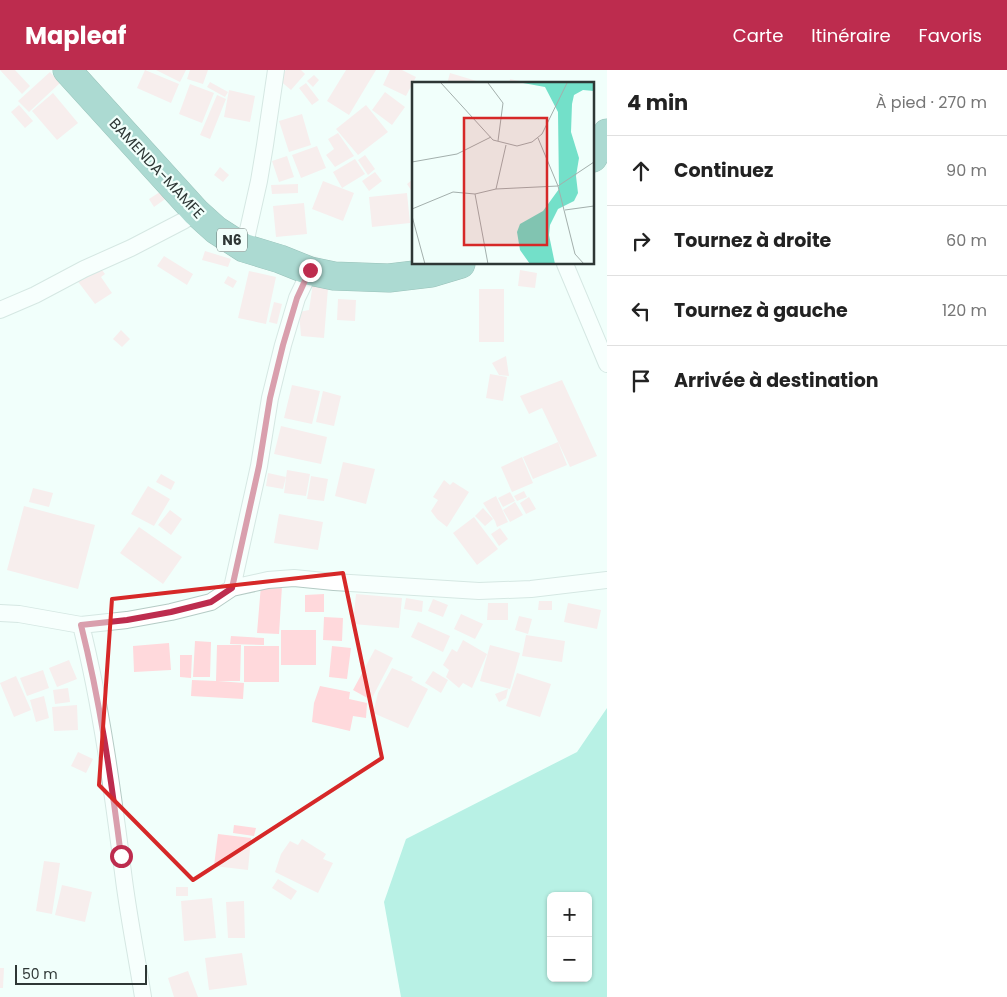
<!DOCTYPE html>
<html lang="fr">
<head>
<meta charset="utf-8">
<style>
  body { margin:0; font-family:Poppins,sans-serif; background:#f6f6f6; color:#222 }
  .controls { position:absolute; right:15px; bottom:15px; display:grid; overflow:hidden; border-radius:8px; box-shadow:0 1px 4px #0004 }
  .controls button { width:45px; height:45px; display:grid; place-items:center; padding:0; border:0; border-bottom:1px solid #e0e0e0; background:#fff; color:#222; font:25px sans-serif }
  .scale { position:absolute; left:15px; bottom:12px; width:132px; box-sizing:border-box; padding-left:5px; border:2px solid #2e3735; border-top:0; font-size:14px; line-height:18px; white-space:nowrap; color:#2e3735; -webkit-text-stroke:4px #f1fffb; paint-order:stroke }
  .stop { position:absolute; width:15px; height:15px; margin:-11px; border:4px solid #bd2c4e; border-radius:50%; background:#fff }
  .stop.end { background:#bd2c4e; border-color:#fff; box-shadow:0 1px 5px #0008 }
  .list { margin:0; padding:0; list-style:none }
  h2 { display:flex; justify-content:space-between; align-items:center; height:65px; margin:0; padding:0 20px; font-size:21px }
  h2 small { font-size:16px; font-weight:400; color:#767676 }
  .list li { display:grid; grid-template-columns:32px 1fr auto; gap:15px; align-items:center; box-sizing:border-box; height:70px; padding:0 20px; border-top:1px solid #e0e0e0 }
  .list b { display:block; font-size:19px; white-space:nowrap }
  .list em { font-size:16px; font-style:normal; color:#767676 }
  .icon { flex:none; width:28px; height:28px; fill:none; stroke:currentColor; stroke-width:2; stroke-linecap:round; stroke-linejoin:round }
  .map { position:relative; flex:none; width:607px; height:927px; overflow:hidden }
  header { display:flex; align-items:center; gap:30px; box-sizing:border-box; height:70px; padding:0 25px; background:#bd2c4e; color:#fff }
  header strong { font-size:24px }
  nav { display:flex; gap:28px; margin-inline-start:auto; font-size:18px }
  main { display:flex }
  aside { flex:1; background:#fff }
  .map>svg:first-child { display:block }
</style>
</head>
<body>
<header>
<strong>Mapleaf</strong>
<nav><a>Carte</a><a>Itinéraire</a><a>Favoris</a></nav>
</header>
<main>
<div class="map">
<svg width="607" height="927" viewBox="0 0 607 927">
  <rect width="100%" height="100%" fill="#f1fffb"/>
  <path fill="#73e0c9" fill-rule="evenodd" d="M607,638V927H401L384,832L406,769L577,682ZM551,826H588V908H551Z"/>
  <path fill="#ffd9dc" d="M0,0H15L30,16L22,24Z
    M145,0L179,14L171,33L137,18Z
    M156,0H186L180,12Z
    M190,0H208L203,14L187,9Z
    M286,0H301L305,4L291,20L278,9Z
    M346,0H376L349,45L327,31Z
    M390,0H402L416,7L406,26L383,15Z
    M50,2L60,13L29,42L18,31Z
    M450,3L480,12L479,14H447Z
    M314,5L319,10L313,17L307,11Z
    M510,9L528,13V14H509Z
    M210,12L228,22L225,27L207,17Z
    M306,13L319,30L312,35L299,18Z
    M190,14L214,23L202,53L179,44Z
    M229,20L255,26L250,52L224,47Z
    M385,22L405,37L392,55L372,40Z
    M53,23L78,53L57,70L32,41Z
    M217,25L226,29L210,69L200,65Z
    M19,35L33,51L25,58L11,42Z
    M366,35L388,62L358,85L336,59Z
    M302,44L311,75L289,82L279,51Z
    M338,63L354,86L335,97L326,85L334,79L328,69Z
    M317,76L326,98L301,108L292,85Z
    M365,85L375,99L368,105L358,90Z
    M287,86L294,107L279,112L272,91Z
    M355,89L365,104L342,118L333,102Z
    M220,97L229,105L223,112L214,105Z
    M375,102L382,111L369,121L362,111Z
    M413,109V123L407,114Z
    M323,111L354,123L343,151L312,139Z
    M298,114V123L272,124L271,115Z
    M163,120L168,127L154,137L149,129Z
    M407,123L410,153L372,157L369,127Z
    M304,133L307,164L276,167L273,136Z
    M205,181L231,189L228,197L202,190Z
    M164,186L193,204L187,215L157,196Z
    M99,196L105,204L101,207L112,223L95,234L76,209Z
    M520,200L537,203L535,218L518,216Z
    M249,201L276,207L266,254L238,248Z
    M228,206L237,211L233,218L224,213Z
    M313,213L328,218L324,268L301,266L299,242L309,240Z
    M479,219H504V272H479Z
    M338,229L356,230L355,251L337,250Z
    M274,232L282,234L277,254L269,252Z
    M121,260L130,269L122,277L113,269Z
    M506,286L509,306L499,305L492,293Z
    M490,304L507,307L503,331L486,328Z
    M562,310L597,386L570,397L542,338L529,344L520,326Z
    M292,315L320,321L312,354L284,348Z
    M323,321L341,326L334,356L316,352Z
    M281,356L327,367L321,394L274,384Z
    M558,372L567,395L533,409L523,387Z
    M522,387L533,413L512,422L501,397Z
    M343,392L375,399L366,434L335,426Z
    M287,400L310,404L306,426L284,423Z
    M268,403L286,407L283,419L266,416Z
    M161,404L175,412L171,420L156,412Z
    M311,406L328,409L324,431L307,429Z
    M444,410L450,415L453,412L469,422L447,457L437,449L431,441L438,430L433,427Z
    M148,416L170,429L154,456L131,444Z
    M33,418L53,423L49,437L29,432Z
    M524,421L527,427L517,431L514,426Z
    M510,422L515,431L503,437L498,428Z
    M496,426L508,452L497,457L495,451L483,433Z
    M529,427L536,439L526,444L520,433Z
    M515,432L523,445L510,452L503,440Z
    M24,436L95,455L78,519L7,500Z
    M483,438L493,449L485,456L475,446Z
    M170,440L182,449L171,465L158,455Z
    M279,444L323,452L318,480L274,473Z
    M474,447L498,479L477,495L453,463Z
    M139,457L182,487L163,514L120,483Z
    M500,458L508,469L499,476L491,464Z
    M261,515L282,516L279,564L257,563Z
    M324,524V542H305V525Z
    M356,524L402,528L399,558L353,554Z
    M406,528L423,531L422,542L404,539Z
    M433,529L448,535L443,547L428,541Z
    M539,531H552V540H538Z
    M488,533H508V550H487Z
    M568,533L601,540L597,559L564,552Z
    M461,544L483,554L475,569L454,559Z
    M519,546L532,549L528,564L515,560Z
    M324,547L343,548L342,571L323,570Z
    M418,552L450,566L443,582L411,567Z
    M281,560H316V595H281Z
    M526,565L565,571L562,592L522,586Z
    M231,566L264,568V575L230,574Z
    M463,570L487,584L472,618L463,613L459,618L446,607L449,600L443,595L452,579L457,582Z
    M195,571L211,572L210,607H193Z
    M169,573L171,600L134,602L133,576Z
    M217,575H241L240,611H218L244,613L243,629L191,626L192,610L216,611Z
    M490,575L520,583L510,619L480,611Z
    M244,576H279V612H244Z
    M332,576L351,578L347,609L329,607Z
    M375,579L393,588L371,630L353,620Z
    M180,585H192L191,608L180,607Z
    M69,590L77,609L57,617L49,598Z
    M392,598L413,607L411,610L428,619L408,658L373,643L378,623Z
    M43,600L49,618L27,626L20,608Z
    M433,601L448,610L441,623L425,613Z
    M517,603L551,614L540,647L506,636Z
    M16,606L31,640L14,647L0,613Z
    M320,616L350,622L349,629L367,633L366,648L353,646L350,661L312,652L314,633Z
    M68,618L70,632L55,634L53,620Z
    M508,619L506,628L499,632L495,624Z
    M44,626L49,648L36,652L30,630Z
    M77,635L78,660L54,661L52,637Z
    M78,682L93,689L86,703L71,696Z
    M234,755L256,758L254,766L233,763Z
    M218,764L251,768L248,800L214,796Z
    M302,769L326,784L323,789L333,793L318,823L275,802L281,784L290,771L298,775Z
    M44,791L60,793L52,844L36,841Z
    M278,809L297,821L291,830L272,818Z
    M62,815L92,822L85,852L55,845Z
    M176,817H188V826H176Z
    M212,828L216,868L184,871L181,831Z
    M244,831L245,868H228L226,832Z
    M242,883L247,915L209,920L205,888Z
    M0,898H4L3,918H0Z
    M188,901L198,927H174L168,908Z"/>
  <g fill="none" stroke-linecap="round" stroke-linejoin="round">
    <defs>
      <path id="minor" d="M244,178L259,111L265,75L276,0
        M565,194L607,294
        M0,240L35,225L84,199L131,178L183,151L196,142
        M232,518L268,510L294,508L334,512L479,521L531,519L607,510
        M0,543L19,544L81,555L127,550L171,542L211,532L232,518L259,396L270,328L283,275L297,228L310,201
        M81,555C102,639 113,725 124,810C129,849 137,888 143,927"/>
      <path id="trunk" d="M67,0L196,142L216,160L244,178L280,189L310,201L334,206L389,208L431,203L461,194
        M593,88L607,63"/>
    </defs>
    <use href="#minor" stroke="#b5cbc5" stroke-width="18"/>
    <use href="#trunk" stroke="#30776a" stroke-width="29"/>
    <use href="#minor" stroke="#fff" stroke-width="16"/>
    <use href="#trunk" stroke="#5aae9f" stroke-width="28"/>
  </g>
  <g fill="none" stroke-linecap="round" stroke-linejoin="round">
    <path stroke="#bd2c4e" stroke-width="6" d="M121,786C111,708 100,631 81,555L127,550L171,542L211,532L232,518L259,396L270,328L283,275L297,228L310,200"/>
  </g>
  <path d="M0 0H607V927H0ZM343,503L382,688L193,810L99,715L112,529Z" fill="#f1fffb" fill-opacity=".55" fill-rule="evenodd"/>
  <path fill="none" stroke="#d62828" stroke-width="4" stroke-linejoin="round" d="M343,503L382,688L193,810L99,715L112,529Z"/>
  <g text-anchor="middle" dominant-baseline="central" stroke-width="4.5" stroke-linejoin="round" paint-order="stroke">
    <rect fill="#f1fffb" stroke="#687370" stroke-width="1" x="217" y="158.5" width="30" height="23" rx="4"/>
    <g font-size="14" font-weight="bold" fill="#2e3735">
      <text x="232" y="170">N6</text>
    </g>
    <g font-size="15" fill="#2e3735" stroke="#f1fffb">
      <text transform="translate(157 98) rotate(47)">BAMENDA-MAMFE</text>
    </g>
  </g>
  <g transform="translate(412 12)">
    <rect width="182" height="182" fill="#f1fffb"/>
    <path d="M111,1H182V9L171,8L162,13L160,22L159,50L167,76L164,94L166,111L162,119L146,127L138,143L137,153L143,182H118L108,168L105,150L108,142L131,129L147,107L146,30L133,5Z" fill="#73e0c9"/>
    <path fill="none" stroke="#a3afac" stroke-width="1" d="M29,1L81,58L105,64L120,60L130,52L155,1M76,1L91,21L86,59M126,56L146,104L163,172L172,182M0,80L45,72L79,55M84,107L146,104L182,80M63,112L76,182M0,127L41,110L63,112L84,107L94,63M153,128L182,124M0,134L13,182"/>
    <path fill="#d62828" fill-opacity="0.15" stroke="#d62828" stroke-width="2.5" d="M52,36H135V163H52Z"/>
    <rect width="182" height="182" fill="none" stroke="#2e3735" stroke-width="2.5"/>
  </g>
</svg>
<div class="controls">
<button>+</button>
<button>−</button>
</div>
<div class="scale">50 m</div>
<div class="stop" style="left:121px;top:786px"></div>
<div class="stop end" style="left:310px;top:200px"></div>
</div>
<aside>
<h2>4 min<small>À pied · 270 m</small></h2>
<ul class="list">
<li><svg class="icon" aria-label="ahead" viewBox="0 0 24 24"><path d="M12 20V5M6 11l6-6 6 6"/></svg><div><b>Continuez</b></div><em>90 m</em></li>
<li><svg class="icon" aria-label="right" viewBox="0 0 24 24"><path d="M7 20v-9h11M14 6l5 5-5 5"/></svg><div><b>Tournez à droite</b></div><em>60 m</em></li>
<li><svg class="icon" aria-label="left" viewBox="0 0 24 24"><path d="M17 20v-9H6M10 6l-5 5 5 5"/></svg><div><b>Tournez à gauche</b></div><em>120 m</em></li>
<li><svg class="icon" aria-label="arrive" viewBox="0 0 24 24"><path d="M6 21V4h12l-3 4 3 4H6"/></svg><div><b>Arrivée à destination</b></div></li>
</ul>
</aside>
</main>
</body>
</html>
